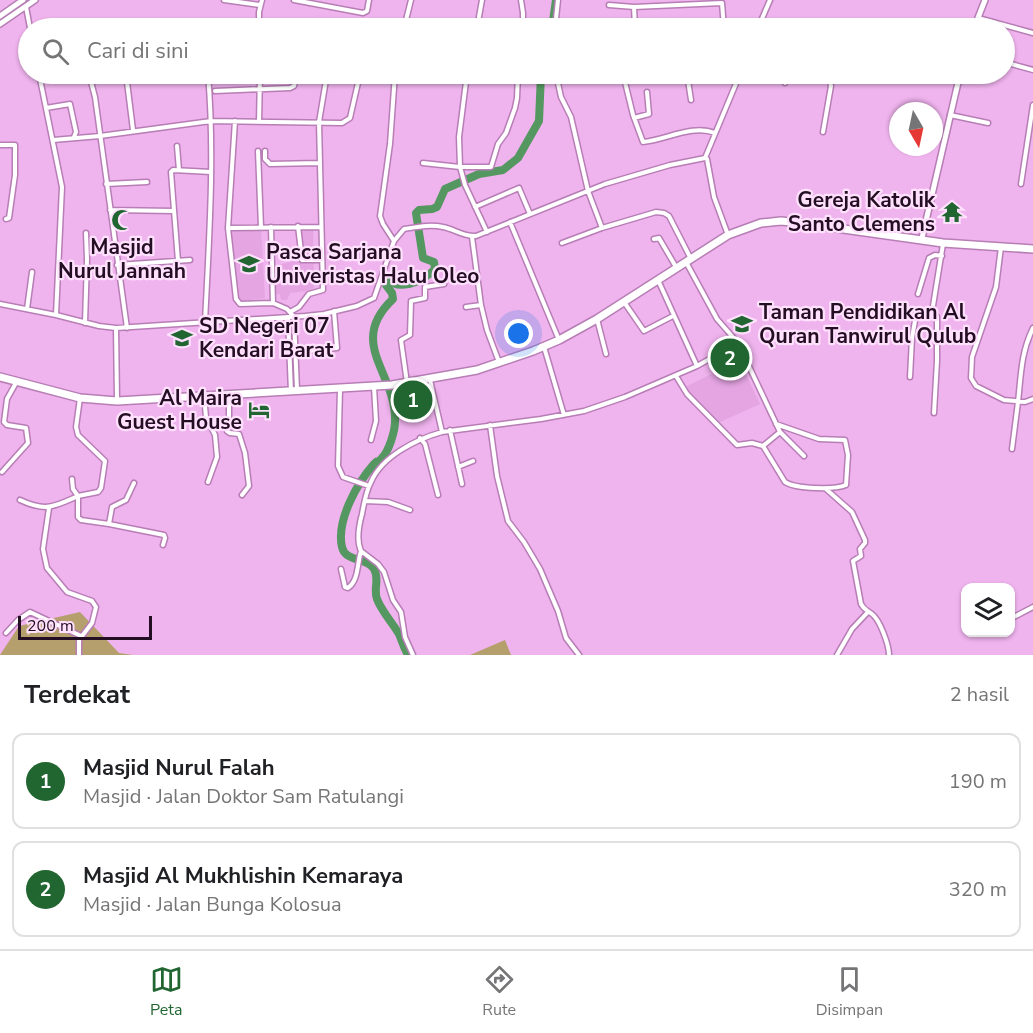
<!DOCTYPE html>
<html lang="id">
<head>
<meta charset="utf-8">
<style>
  body { margin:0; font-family:"Nunito Sans",sans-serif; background:#f6f6f6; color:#202124 }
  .controls { position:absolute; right:18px; bottom:18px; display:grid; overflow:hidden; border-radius:12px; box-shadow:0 2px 4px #0004 }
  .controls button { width:54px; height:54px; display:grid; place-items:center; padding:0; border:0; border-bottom:2px solid #e0e0e0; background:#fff; color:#202124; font:30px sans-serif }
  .compass { position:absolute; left:889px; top:102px; width:54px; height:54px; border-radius:50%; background:#fff; box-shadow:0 2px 4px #0004; rotate:171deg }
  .scale { position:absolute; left:18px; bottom:15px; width:134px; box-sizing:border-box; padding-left:6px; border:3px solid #240e23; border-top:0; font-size:16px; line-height:21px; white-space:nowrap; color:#240e23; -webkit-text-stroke:4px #ffe0fd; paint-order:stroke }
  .you { position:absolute; left:519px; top:334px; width:21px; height:21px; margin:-15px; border:4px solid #fff; border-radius:50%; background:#1a73e8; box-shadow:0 0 0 9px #1a73e833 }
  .badge { display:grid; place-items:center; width:39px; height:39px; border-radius:50%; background:#216530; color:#fff; font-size:20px; font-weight:700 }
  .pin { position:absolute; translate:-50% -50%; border:3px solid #fff; box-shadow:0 2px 6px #0006 }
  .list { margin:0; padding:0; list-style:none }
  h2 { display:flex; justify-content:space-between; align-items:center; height:78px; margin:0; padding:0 24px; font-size:26px }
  h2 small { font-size:20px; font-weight:400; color:#757577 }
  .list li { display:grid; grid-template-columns:39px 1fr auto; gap:18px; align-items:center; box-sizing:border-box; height:96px; margin:0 12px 12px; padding:0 12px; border:2px solid #e0e0e0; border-radius:12px }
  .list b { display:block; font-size:22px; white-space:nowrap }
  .list p { margin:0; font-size:20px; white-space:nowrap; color:#757577 }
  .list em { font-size:20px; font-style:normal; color:#757577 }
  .icon { flex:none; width:33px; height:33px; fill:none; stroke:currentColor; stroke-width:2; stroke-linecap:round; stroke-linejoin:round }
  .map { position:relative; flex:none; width:1033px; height:655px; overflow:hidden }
  .search { position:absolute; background:#fff; box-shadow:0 2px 4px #0004; left:18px; right:18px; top:18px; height:66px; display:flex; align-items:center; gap:15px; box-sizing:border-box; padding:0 21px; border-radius:33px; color:#757577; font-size:22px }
  .sheet { height:294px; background:#fff }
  nav { display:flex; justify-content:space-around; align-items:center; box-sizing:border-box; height:84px; border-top:2px solid #e0e0e0; background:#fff; font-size:16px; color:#757577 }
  nav a { display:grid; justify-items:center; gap:3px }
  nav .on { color:#216530 }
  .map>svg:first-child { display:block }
</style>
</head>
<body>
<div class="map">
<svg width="1033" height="655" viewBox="0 0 1033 655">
  <rect width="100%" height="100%" fill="#efb3ed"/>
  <path fill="#e5a5e3" d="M261,228L265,298L238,302L231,231Z
    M313,229L314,288L306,291L290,293L287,300H281L280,294H275L274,266L302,259L299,230Z
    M734,349L760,404L716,424L685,387L726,367L721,355Z"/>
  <path fill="#b59f6c" d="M80,612L119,653L133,655H0L19,626Z
    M505,640L511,655H470Z"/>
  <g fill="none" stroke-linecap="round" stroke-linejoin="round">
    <path stroke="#559760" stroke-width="8" d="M552,28L556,0
      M408,655C404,648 402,641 399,634C392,622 382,612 377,599C373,589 380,579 374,569C367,557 345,562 342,547C336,521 357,483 374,464C380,458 375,465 381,459C389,452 395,431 395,421C397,374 346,343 393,299L392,293L386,285L387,279L392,278L393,283C407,289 425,279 435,269L434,262L423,258L416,213L419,210L432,209L437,207L445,189L479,174L503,170L518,158L539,121L541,74"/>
    <defs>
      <path id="street" d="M224,0L260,5
        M294,0L363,13L367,11L369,0
        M521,0L523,13V28
        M609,5L634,7L722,3L724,28
        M26,7L30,28
        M634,7L635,27
        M978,18L1033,33
        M205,28L208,24L251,28
        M259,28V12L262,0
        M404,28L411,0
        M477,28L482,0
        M555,28L558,0
        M758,28L770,0
        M1004,62L1033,70
        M39,74L62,187L56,315
        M89,74L95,97L127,328
        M126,74L133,130
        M467,74L459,137L460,167L465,185L487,232
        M556,74L561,97L571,117L588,191L602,228L656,212L664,213L669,216L691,259
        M623,74L633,115L643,142C666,140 692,124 715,133
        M687,74L691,100
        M785,83L787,74
        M215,91L290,88L294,86L297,74
        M46,108L70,104L76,132L74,137
        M950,115L988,123
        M634,118L649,114L647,92
        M235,121L228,228L236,299L240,304L273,303
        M259,122L260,74
        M823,132L831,86L828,74
        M53,140L100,136L211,121L342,123L350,118L360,74
        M0,145H15V175L9,218L6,219
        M177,146L179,170
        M258,151L261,227
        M265,151V159L270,164L320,163
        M705,158L740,74
        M705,158L707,159L714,197L728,235
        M423,163L460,167H491L498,144L506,133L515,108L517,98L518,74
        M106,184L147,182
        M1021,184L1033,105
        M475,207L519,188L530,214
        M110,210L174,211
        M510,222L559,340
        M298,226L302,260H321
        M271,227L273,303L287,309L294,317L297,390
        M229,228L321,227
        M472,237L481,305
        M654,239L659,238L676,267
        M394,241L383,224L380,216L390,144L395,74
        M562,243L602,228
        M1001,247L996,287L972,357L971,378L976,386L1004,400L1025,402L1033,399
        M178,261L171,172L173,170L211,172
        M686,262L717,319L738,343L780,432L763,446L785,482C796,489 834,490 846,485L848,455L845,440L819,439L776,424
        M117,265L190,260
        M658,280L697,366L738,343
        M918,294L929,258L935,255L942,256
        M624,302L644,331L673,316
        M0,304L56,315L99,326L116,328L305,316L324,314L357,306L374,298L394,241L404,229C417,227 430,224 443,227C454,229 464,237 476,236L605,184L670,165L705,158
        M466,307L481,305L487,330L499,362
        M27,309L32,272
        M290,312L299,307L309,294L323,290L319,122L327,74
        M288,317L291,392
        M597,319L606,354
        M205,322C209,240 215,156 208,74
        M85,323L87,259L86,233
        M116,328L117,400
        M544,347L564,415
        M296,352L337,348L334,311
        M676,376L687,394L737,445L752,443L763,446
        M910,377L912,338L916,315L932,312
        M407,383L401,340L410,335L411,301L425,298V287L444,284
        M340,389L338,466L343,477L369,486
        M229,394V418L227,431L230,433L239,434L245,453L249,486L242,495
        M204,396L206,417L215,435L217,457L208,482
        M934,413L937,361V317L932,312L943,244
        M490,425L497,476L508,521L524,542L540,569L558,611L566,638L579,655
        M450,430L462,484
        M442,432L541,419L584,411L625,397L697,366
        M780,432L804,456
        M420,438L425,444L438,495
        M371,440L376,421L374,387
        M1012,449C1014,433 1016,417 1018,402C1021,375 1021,352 1033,328
        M458,467L473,461
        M2,472L28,443L26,428L7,425L4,422L7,399L17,381
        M72,479L73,489L78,496L98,492L101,488L105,461L78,435L76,427L80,398
        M826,489L852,512L865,540V543L860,549L861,556L853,561L861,604C864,610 867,610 872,614C880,620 889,645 889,655
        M20,500C46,512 53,507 78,496V517L81,520L109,524L112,507L126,500L134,483
        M365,501L388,502L410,510
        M49,508L43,549L47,568L67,592L92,601L96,607L92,623L79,640V655
        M109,524L164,535L165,538L163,545
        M361,551C356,540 359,525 362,514C364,503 366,491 371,482C382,456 417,439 442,432L430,380
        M361,551L378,564L384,572L393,600L401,612L405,637L413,655
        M341,569L345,587L348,588C359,580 357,563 361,551
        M1010,619L1033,607
        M6,633L18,620L30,612L81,636
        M837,655L852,629L868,612"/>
      <path id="secondary" d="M0,16L23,0
        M0,24L35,0
        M974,28L985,0
        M922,238L960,74"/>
      <path id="highway" d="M0,377L80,398L117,401L392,385L477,370L533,351L559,340L597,319L728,235L761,223L781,221L801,223L943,243L1033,249"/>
    </defs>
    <use href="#street" stroke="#b77eb5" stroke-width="7"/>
    <use href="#secondary" stroke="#b77eb5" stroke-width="8"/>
    <use href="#highway" stroke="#b77eb5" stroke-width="10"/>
    <use href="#street" stroke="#fff" stroke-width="4"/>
    <use href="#secondary" stroke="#fff" stroke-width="5"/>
    <use href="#highway" stroke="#fff" stroke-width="7"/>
  </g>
  <defs>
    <symbol id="temple-bare" viewBox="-9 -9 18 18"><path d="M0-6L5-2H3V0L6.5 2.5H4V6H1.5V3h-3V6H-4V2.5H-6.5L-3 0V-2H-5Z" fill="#216530" stroke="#ffe0fd" stroke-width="2.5" paint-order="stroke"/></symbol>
    <symbol id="mosque-bare" viewBox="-9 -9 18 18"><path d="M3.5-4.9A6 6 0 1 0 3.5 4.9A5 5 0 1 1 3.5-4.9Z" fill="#216530" stroke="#ffe0fd" stroke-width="2.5" paint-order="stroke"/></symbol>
    <symbol id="university-bare" viewBox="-9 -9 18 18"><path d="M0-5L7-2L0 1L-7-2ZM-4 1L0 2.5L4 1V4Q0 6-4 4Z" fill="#216530" stroke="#ffe0fd" stroke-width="2.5" paint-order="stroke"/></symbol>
    <symbol id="school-bare" viewBox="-9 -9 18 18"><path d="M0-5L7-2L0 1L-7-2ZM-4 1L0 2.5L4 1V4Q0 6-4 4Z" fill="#216530" stroke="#ffe0fd" stroke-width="2.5" paint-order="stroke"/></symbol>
    <symbol id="hotel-bare" viewBox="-9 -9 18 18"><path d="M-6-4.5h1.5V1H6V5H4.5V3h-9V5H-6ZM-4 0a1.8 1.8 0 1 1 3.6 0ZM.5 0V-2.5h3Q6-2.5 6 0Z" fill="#216530" stroke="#ffe0fd" stroke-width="2.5" paint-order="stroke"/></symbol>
  </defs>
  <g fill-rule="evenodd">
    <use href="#temple-bare" x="937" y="197" width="30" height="30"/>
    <use href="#mosque-bare" x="107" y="205" width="30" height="30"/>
    <use href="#university-bare" x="234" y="249" width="30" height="30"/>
    <use href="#school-bare" x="727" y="309" width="30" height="30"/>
    <use href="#school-bare" x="167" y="323" width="30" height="30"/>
    <use href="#hotel-bare" x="244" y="395" width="30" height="30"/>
  </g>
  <g text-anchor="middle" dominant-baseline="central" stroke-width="4.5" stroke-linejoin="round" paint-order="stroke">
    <g font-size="21" font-weight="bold" fill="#240e23" stroke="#ffe0fd" text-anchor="start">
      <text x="935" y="200" text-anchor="end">Gereja Katolik<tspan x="935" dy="24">Santo Clemens</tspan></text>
      <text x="122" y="247" text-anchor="middle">Masjid<tspan x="122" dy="24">Nurul Jannah</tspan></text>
      <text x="266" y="252">Pasca Sarjana<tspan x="266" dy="24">Univeristas Halu Oleo</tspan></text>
      <text x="759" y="312">Taman Pendidikan Al<tspan x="759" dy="24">Quran Tanwirul Qulub</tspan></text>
      <text x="199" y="326">SD Negeri 07<tspan x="199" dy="24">Kendari Barat</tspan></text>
      <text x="242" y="398" text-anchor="end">Al Maira<tspan x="242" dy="24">Guest House</tspan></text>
    </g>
  </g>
</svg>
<div class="controls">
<button><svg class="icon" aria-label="layers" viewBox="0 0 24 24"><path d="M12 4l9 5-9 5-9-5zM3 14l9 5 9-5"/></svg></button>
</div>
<svg class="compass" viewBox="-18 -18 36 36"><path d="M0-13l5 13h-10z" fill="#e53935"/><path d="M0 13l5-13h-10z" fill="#757577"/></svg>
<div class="scale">200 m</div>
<div class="you"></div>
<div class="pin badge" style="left:413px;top:400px">1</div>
<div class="pin badge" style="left:730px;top:358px">2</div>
<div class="search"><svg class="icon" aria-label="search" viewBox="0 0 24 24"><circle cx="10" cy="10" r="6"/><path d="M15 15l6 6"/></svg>Cari di sini</div>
</div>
<section class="sheet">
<h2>Terdekat<small>2 hasil</small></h2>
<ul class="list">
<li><span class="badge">1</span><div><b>Masjid Nurul Falah</b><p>Masjid · Jalan Doktor Sam Ratulangi</p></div><em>190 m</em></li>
<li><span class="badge">2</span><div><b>Masjid Al Mukhlishin Kemaraya</b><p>Masjid · Jalan Bunga Kolosua</p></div><em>320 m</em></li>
</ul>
</section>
<nav>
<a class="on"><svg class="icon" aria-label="map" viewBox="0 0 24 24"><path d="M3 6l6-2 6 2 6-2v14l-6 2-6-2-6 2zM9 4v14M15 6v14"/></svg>Peta</a>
<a><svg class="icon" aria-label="directions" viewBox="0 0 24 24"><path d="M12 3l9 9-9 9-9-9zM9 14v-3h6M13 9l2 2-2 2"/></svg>Rute</a>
<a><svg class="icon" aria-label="saved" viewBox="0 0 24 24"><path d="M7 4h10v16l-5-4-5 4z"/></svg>Disimpan</a>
</nav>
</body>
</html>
